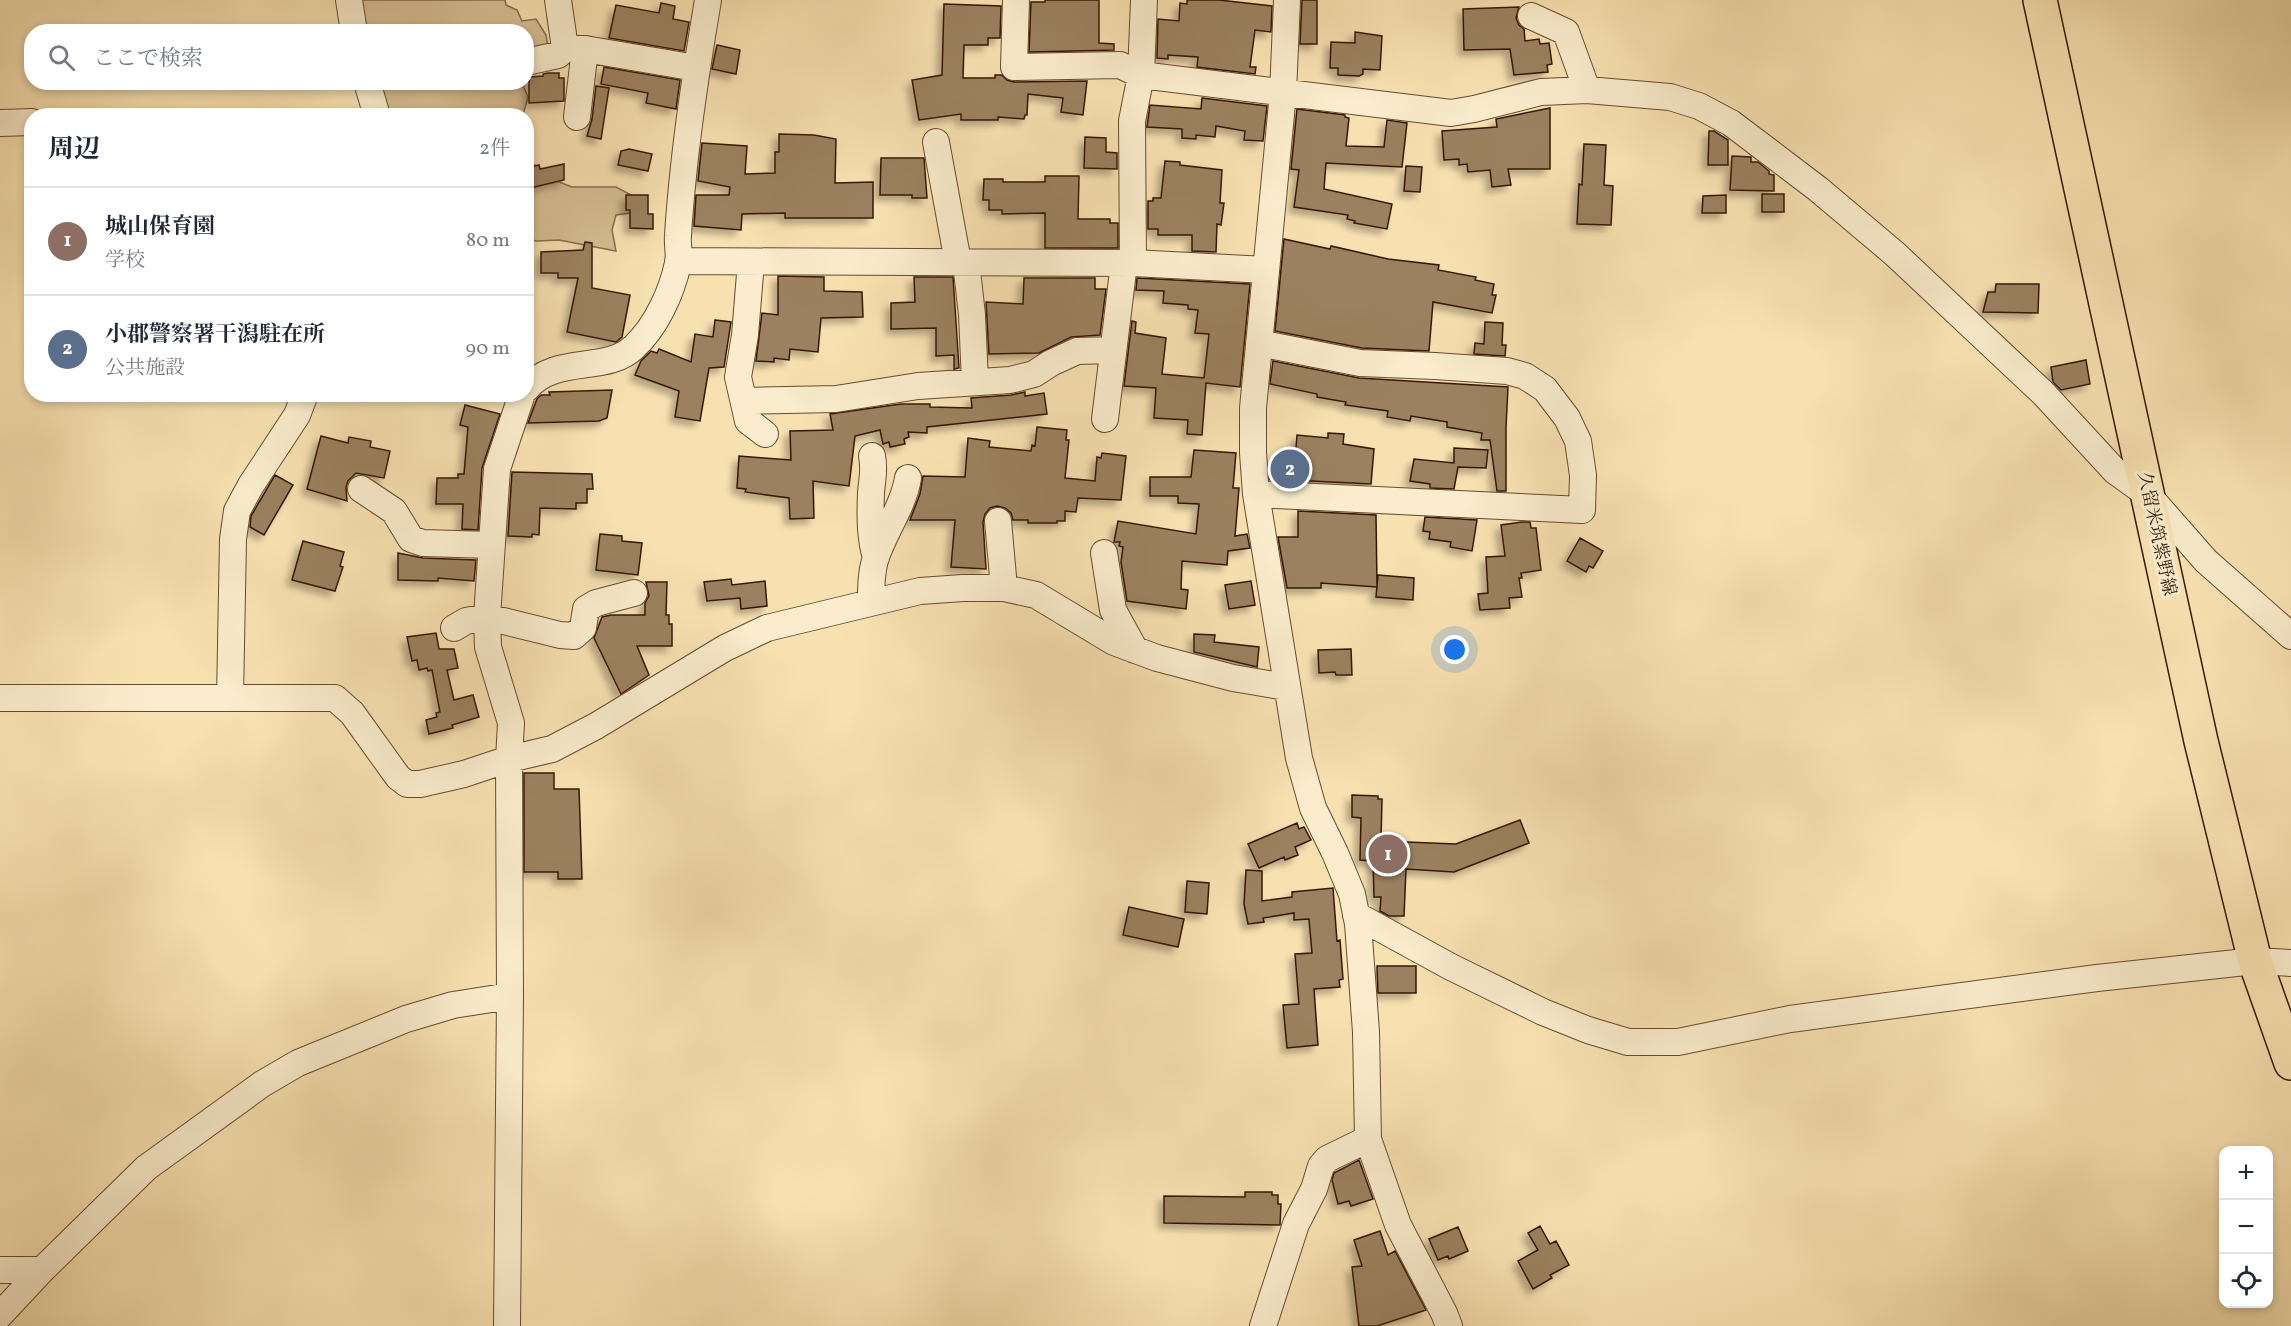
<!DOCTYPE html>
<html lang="ja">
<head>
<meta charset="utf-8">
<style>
  body { margin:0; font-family:Vollkorn,"Noto Serif JP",serif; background:#f2f2f3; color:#1f2937 }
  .controls { position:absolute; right:18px; bottom:18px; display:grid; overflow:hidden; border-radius:12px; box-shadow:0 3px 9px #0003 }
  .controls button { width:54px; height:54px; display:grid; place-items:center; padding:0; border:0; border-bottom:2px solid #e0e1e3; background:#fff; color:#1f2937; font:30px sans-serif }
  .you { position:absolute; left:1455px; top:650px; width:21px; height:21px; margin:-15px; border:4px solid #fff; border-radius:50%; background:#1a73e8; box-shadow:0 0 0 9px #1a73e833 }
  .badge { display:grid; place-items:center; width:39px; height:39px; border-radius:50%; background:#d93025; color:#fff; font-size:20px; font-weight:700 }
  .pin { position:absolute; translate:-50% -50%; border:3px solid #fff; box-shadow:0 2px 6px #0006 }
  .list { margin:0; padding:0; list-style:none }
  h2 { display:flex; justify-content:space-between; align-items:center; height:78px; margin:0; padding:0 24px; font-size:26px }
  h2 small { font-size:20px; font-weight:400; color:#747a83 }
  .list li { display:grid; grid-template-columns:39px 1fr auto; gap:18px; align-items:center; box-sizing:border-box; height:108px; padding:0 24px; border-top:2px solid #e0e1e3 }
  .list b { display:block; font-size:22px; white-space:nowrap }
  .list p { margin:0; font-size:20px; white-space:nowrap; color:#747a83 }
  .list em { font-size:20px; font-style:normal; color:#747a83 }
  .icon { flex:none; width:33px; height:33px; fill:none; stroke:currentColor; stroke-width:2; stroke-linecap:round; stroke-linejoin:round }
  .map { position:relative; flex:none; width:2291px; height:1326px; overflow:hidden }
  .search { position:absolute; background:#fff; box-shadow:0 3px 9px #0003; left:24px; top:24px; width:510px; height:66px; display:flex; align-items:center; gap:15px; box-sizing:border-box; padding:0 21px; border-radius:24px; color:#747a83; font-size:22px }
  .panel { position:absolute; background:#fff; box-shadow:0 3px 9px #0003; left:24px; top:108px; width:510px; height:294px; border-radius:24px }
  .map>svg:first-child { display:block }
</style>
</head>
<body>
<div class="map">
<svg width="2291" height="1326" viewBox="0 0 2291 1326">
  <defs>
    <filter id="shadow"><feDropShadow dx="-5.5" dy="5.5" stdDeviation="3" flood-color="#0004"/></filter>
  </defs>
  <rect width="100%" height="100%" fill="#f8e1b1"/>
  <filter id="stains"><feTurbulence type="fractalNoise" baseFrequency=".00333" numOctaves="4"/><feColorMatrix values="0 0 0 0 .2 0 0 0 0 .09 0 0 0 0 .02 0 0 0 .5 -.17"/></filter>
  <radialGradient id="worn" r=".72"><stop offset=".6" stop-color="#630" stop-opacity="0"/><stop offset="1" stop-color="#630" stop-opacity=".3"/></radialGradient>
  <path fill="#d7bf94" stroke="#876c4c" stroke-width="1.5" d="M360,0H505L506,5L517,10L522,21L536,19L546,35L548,47L527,65L526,32L364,31Z
    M379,83H522L528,97L523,115H387Z
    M527,158L549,178L572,187H616L635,197L637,212L616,215L612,230L616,251L559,240L536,241L527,238Z"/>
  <path fill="#9b815e" stroke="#371904" stroke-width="1.5" filter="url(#shadow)" d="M1045,0H1099V43L1114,44V50L1029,52L1031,2H1045Z
    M1187,0H1219L1272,6L1271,32L1255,30L1250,67H1256L1255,74L1197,67L1198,57L1168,55V59L1157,58L1158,19L1179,21L1180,3L1187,4Z
    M1302,0H1317V44H1300Z
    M661,3L675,6L673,19L689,22L684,51L609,38L616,5L659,13Z
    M944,4L1001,6L1000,38H988V45H964L963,78H995V75H1002L1007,80L1014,82L1087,81L1083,115L1061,112L1063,98L1028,94L1027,115H1025L1024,119L998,117V120H961V114L919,120L912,80L942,75Z
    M1519,7L1516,18L1519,25L1524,29L1525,41L1539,39L1540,44L1549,43L1552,64L1547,65L1548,72L1514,75L1510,49L1464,50L1463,9Z
    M1355,32L1382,36L1380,70L1363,69V74L1359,76L1338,75V68H1330L1331,42L1355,43Z
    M717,45L740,50L736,74L712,69Z
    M604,67L680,80L676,109L646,103L648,93L601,84Z
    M548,73H559V78H564V101L529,103V77L543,76V74Z
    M596,86L609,88L601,139L587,136L592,119Z
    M1202,98L1267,106L1263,141L1244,140L1245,131L1216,126L1215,137L1196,135V139L1182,138V129L1147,127L1150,105L1201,109Z
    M1550,108V169H1508L1511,185L1492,187L1490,170L1468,172L1467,164L1459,165V159L1444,160L1442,131L1497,127L1496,119Z
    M1297,109L1345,115V117L1349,118L1346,146L1384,147L1387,120L1407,123L1402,167L1326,163L1324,189L1392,204L1387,229L1354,223L1355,221L1347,219L1348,215L1294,207L1299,170L1291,169Z
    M1709,131H1714L1728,140V165H1708Z
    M779,134L814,135L836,139L835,183L873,182V218H785V213L742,214L741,230L694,226L696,195H729L730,187L698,181L702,143L747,146L745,174L775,173V152H779Z
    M1085,137L1106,138V152L1117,153V169L1084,168Z
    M1584,144L1606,145L1604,185L1613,186L1611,225L1577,224L1579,184L1582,185Z
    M629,149L652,154L648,171L618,165L621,151Z
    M1732,156L1751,157V162H1758L1769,171V174L1774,175V191L1730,190Z
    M881,158H924L927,198H912V195H880Z
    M1165,161L1180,162V165L1222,170L1220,203H1224L1221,225L1217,224L1216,252L1192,251V235H1158V229H1148V201H1153V198H1161Z
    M564,164V180L526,189V168L539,165L540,169Z
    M1406,166L1422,167L1420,192L1404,191Z
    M1045,176H1079L1078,219H1110V223H1118V248H1045V213L1002,214V210H989V200H983L984,179H1003V182H1045Z
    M1762,194H1784V212H1762Z
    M626,195H648V214H653V229L630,228V210H626Z
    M1726,195V213H1702L1703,196Z
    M1284,239L1330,249L1331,246L1388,259L1439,265L1438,270L1476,277L1475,280L1494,284L1492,295H1496L1492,313L1433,302L1429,351L1362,348L1275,331Z
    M585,242L592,243V288L630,295L622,337L616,342L567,332L578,278H558V273H541V252L583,250Z
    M778,276L824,277V291L862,292L863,317L821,318L818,352L790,349L789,360L774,358V362L756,361L762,313L778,315Z
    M914,277H953L959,368L954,369V355L936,356V328L891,329V303L915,302Z
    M1024,278H1095V289H1106L1100,335L1071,337L1039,353L989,354L986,302L1023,304Z
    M1137,278L1250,284L1240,387L1206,383L1202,435L1187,434L1188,420L1154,418L1156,388L1124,386L1132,321L1136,322L1135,333L1166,338L1162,374L1204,378L1209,334L1195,333L1198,310L1188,309V305L1163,303L1164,291L1136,290Z
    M1996,284H2039L2038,313L1983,312L1988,292H1995Z
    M715,320L731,322L724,367L709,368L700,421L675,417L679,391L635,375L641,361L651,351L657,353L659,349L691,362L695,334L713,337Z
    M1485,322L1503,323L1502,345H1506L1505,356L1474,354L1475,343L1484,344Z
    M2086,360L2090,384L2061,390L2053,382L2051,367Z
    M1273,361L1359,378L1508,387L1506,427V491H1497L1490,440H1481L1482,433L1447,427V422L1411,416L1410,421L1387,417L1388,411L1345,405L1346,402L1317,397V394L1270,384Z
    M612,390L607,418L599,421L528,423L537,399L541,395H550L549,392Z
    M1025,392V396L1044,393L1047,414L927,427V433L908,432L909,437L904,439L905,444L890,447L889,442L883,444L880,430L855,436L849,486L813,481L814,518L790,519L789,498L745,492L746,489L737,488L739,456L791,460L790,431L833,430L830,414L901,404H930V407L972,408L971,398L1011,395Z
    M465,405L500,414L482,468L478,530L462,529L463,504H436L437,478H458V474H464L468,427L460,425Z
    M1037,427L1067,430L1066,440H1069L1065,478L1095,481L1097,457L1101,458L1102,453L1126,456L1121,500L1078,498L1076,512L1065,511V521H1057V523H1028V520H1013L1011,513L1005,508L997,506L990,508L985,514L983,522L986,569L951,567L955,520H910L920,494L923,476L965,477L968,438L990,441L989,447L1031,451L1032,445L1035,446Z
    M1328,433L1344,434L1343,444L1374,449L1371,484L1270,479L1271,464H1281L1282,460L1295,461L1297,435L1328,438Z
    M321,436L348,443L349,437L371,441L370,447L390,451L384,478L356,473L348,481L346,487L347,501L307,489Z
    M1454,448L1488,450L1486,468L1458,467L1454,489L1430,488V484L1410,481L1414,459L1454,463Z
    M1194,450L1236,453L1233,488H1239L1235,536L1247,534L1250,548L1228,551L1227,565L1182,561L1181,589L1188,590L1186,609L1127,601L1121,562L1123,547L1119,546L1120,542H1114L1118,521L1196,534L1199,504L1178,503V496H1150V477H1191Z
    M512,472L592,474L593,489H587V503H576V509L540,508L539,535L532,534V537L508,536Z
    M275,475L293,485L264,535L250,527L251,516Z
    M1298,511L1376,515L1377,587L1321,583V588H1287L1278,537H1298Z
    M1425,517L1477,520L1472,551L1450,547L1451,542L1429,539L1430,532L1423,531Z
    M1522,522H1530L1531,528H1536L1541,570L1521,573L1522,578H1519L1522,597L1509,598L1510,608L1480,610L1478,594L1488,593L1486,557L1505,556L1501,525Z
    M600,534L622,536V541L642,543L638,575L596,570Z
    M1580,538L1603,551L1593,568L1589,566L1586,572L1567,561Z
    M303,541L344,552L340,566L343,567L335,591L292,580Z
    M398,553L423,558L476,560L474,581L438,578V581L398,580Z
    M1378,575L1414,578L1413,600L1376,597Z
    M731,579L732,585L765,581L767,606L741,609L740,598L707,601L704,582Z
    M1251,581L1255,605L1229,609L1225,585Z
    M646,582H667L666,615H669V624H672V646H637L649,675L621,694L594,638L602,617L611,615H645V603L649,596Z
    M436,633L439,649H454L458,668L447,670L454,700L473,695L479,717L452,725L453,728L429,734L426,720L437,717L436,713L440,712L432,670L428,671L427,668L419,670L417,660L412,661L407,637Z
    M1194,634L1215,635L1214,642L1259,647L1257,667L1194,652Z
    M1351,649L1352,675H1336L1335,672L1319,673L1318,650Z
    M524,773H554V789H579L582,879H558V872H524Z
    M1352,795L1378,796V799H1382L1381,841L1456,844L1520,820L1529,843L1454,872L1406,869L1404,916H1389L1380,911L1381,897H1374L1373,861L1360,860L1361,818L1352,817Z
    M1297,823L1299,829L1304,827L1311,840L1295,847L1298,855L1285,860L1284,857L1259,868L1248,844Z
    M1246,870L1262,871V901L1292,897V892L1333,888L1337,941L1340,940L1343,979L1339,980L1340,987L1314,989L1318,1045L1287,1048L1283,1005L1299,1004L1295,954L1312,953L1309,919L1294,920V913L1263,918L1264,922L1248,924L1244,904Z
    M1187,881L1209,883L1207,914L1185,912Z
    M1129,907L1184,919L1178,947L1123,935Z
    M1377,966H1416V993H1378Z
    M1359,1160L1373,1199L1351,1206L1349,1201L1338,1204L1332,1180L1334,1173Z
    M1245,1192H1272V1195H1278V1204H1281L1280,1225L1164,1223V1196L1245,1197Z
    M1540,1226L1550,1244L1556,1241L1569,1265L1550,1275L1552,1278L1533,1289L1518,1261L1538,1250L1528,1233Z
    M1458,1227L1468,1251L1449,1259L1448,1256L1438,1260L1429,1239Z
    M1380,1231L1388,1255L1395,1251L1426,1310L1377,1326H1359L1352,1267L1362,1266L1354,1240Z"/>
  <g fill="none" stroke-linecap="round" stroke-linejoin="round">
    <defs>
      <path id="minor" d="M349,0L354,32
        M558,0L565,48L585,49L696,68
        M1016,0L1014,67L1120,65L1141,75L1451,113L1474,109L1541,92L1587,90L1670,97L1699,106L1731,123L1818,189L1895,254L2043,393L2115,471L2148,495L2206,561L2291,636
        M1287,0L1283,93L1253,408V453L1256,494L1299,758L1313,808L1335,853L1352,894L1358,924L1366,1032L1368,1139L1398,1225L1444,1313L1449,1326
        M1531,16L1566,32L1587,90
        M526,62L558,55L565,48
        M367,82L377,116
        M577,117L585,49
        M0,123L32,122
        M936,142L958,262
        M678,261L1133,263L1266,270
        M751,262L745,335L738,377L748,421L765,434
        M966,262L972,315L975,382
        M1133,263L1132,121L1141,75L1144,0
        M526,389C555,354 607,374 634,347C656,327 672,292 678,263C680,254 677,244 678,236C679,216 681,196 683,176C689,117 698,59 708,0
        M744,401L836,399L918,386L1010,380L1034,374L1051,363L1077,351L1113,350
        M1105,419L1124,263
        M872,456C875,471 872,478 871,493C870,516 870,537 876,558
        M361,489L394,511L411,539L423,543L491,545
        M1256,494L1582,510L1583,475L1578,441L1567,418L1545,389L1525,376L1507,371L1435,366L1360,363L1259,343
        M998,521L1004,588
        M1104,553L1113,610L1135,650
        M871,602C871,588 871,574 875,560C884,531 903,508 908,478
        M454,628L466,621L487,617L560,635L574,636L583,628L586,609L596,603L634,593
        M0,698H335L352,713L398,777L407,784H420L464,774L509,759L552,749L596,726L725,648L767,628L920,591L963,588H1004L1036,595L1114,642L1157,658L1233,678L1286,687
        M230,698L233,539L237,511L251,485L297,415L305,394
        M1356,915L1451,967L1543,1012L1588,1030L1628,1042H1678L1790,1019L2097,978L2255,961L2291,963
        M0,1270H42L146,1168L262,1084L298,1063L406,1019L453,1005L510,996
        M0,1315L42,1270
        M507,1326L510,996L509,759L511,723L488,647L487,617L497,469L522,394
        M1263,1326L1296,1224L1314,1189L1321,1166L1327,1159L1368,1139"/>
      <path id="major" d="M2040,0L2201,741L2255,961L2291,1063"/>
    </defs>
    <use href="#minor" stroke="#674b2f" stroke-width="28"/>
    <use href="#major" stroke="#371904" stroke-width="36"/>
    <use href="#minor" stroke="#faeccc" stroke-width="26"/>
    <use href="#major" stroke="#f8e1b1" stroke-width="33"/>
  </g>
  <g text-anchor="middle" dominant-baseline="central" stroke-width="6" stroke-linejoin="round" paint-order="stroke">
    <g font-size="18" fill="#371904" stroke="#faeccc">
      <text transform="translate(2156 534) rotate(78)">久留米筑紫野線</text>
    </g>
  </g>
  <rect width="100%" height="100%" filter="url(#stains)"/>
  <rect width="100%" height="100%" fill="url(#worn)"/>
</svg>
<div class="controls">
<button>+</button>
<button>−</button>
<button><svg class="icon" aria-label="locate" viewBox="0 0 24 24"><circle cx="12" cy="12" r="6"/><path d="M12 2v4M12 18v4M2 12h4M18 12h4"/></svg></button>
</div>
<div class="you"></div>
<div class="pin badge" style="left:1388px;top:854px;background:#8d6e63">1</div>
<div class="pin badge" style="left:1290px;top:469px;background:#5c6f8a">2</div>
<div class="search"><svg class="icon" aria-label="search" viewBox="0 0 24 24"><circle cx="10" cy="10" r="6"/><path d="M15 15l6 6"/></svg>ここで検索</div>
<section class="panel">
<h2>周辺<small>2件</small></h2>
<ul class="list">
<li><span class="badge" style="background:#8d6e63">1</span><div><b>城山保育園</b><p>学校</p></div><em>80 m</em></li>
<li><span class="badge" style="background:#5c6f8a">2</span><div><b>小郡警察署干潟駐在所</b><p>公共施設</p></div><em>90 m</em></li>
</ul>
</section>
</div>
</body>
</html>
